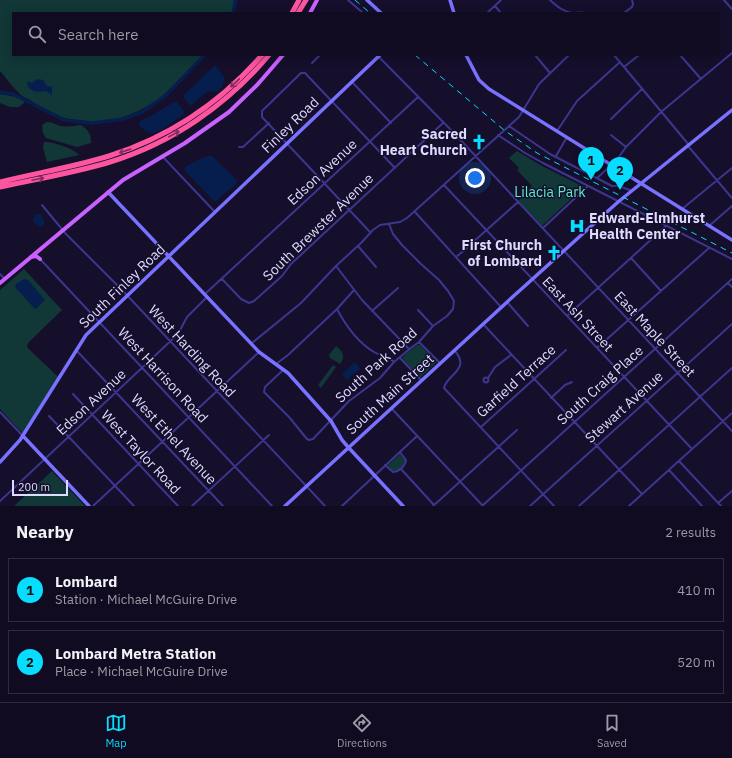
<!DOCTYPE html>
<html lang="en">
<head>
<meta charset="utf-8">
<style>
  body { margin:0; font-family:"IBM Plex Sans",sans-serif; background:#1e192e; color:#f1f3f6 }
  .scale { position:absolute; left:12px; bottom:10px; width:56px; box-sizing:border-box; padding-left:4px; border:2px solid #dfdaff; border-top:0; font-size:11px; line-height:14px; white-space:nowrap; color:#dfdaff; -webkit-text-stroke:3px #150f2c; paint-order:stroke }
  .you { position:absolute; left:475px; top:178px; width:14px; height:14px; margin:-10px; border:3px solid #fff; border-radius:50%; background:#1a73e8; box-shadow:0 0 0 6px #1a73e833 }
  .badge { display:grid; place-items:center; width:26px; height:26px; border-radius:50%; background:#06ddff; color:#111; font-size:13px; font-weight:700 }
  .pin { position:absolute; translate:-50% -33px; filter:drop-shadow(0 1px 2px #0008) }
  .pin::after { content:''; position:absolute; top:21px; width:14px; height:12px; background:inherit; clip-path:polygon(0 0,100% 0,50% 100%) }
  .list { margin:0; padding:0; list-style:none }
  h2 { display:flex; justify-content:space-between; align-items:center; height:52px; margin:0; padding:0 16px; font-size:17px }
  h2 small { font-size:13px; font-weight:400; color:#9c9ba5 }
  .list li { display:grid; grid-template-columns:26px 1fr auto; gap:12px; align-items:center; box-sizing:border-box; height:64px; margin:0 8px 8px; padding:0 8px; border:1px solid #302b3f; border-radius:0px }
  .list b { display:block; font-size:15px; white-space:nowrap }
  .list p { margin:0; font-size:13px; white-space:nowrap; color:#9c9ba5 }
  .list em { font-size:13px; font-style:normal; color:#9c9ba5 }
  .icon { flex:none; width:22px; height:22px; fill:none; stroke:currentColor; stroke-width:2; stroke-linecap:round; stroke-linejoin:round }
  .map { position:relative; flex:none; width:732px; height:506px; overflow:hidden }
  .search { position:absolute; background:#100b21; box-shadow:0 2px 10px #0003; left:12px; right:12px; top:12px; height:44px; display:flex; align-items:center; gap:10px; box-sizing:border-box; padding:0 14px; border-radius:0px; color:#9c9ba5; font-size:15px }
  .sheet { height:196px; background:#100b21 }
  nav { display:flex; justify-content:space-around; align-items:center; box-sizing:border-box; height:56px; border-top:1px solid #302b3f; background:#100b21; font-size:11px; color:#9c9ba5 }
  nav a { display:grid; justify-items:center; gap:2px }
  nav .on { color:#06ddff }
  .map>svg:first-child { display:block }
</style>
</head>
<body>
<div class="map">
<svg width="732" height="506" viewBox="0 0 732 506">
  <rect width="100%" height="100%" fill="#150f2c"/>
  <path fill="#113737" d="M0,0H234L232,13H13V55H203C197,64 188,72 180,80C140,122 83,138 33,102C30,99 25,98 22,96C14,89 7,79 0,71Z
    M0,94L17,97L25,102L19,107H10L0,103Z
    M47,122C52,122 55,124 60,126C68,127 74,126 81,125C89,130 91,135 91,143L77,147L46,138L43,133L42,125Z
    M44,142C51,141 76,149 79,155L47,162L43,148Z
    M517,151L542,166L584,187L542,226L518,201L529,191L528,189L532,186L517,170L519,168L509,158Z
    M24,269L62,310L28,343L27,347C37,358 48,366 58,377L23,434L0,409V290Z
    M417,345H420L437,362L420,378L402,358L409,351Z
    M336,346C343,351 346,357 340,364L330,358L329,355Z
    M333,365L336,367L321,388L318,385Z
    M400,454L405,460C403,466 400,471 393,471L388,466V465Z
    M52,471L85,506H14Z"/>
  <path fill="#061e4e" d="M214,66H216L225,78L222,87L217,92L208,91L190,106L184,98V95Z
    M37,79L43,80L47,86L52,87V95L46,91C38,93 27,92 27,81L32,83Z
    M174,102H177L184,111L183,115C177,119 160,132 153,133C148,134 143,129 139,125L140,121L151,116Z
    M207,156H212L237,180L236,184L216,201H214L184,170L186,166Z
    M36,214H40L44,220V224L41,227L38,226L33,221L34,216Z
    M24,279L28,280L45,300L36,309L34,308L15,287L16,284Z
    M354,363L357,364L360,369L347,380L342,374Z"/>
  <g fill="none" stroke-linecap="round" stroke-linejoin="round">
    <path stroke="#061e4e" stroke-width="3.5" d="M233,13L236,0
      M0,92L13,94L64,120L93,123L123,119L142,112L164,97L205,55"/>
    <path stroke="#3c368f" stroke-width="2" d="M348,0L363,13
      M550,0C557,6 563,12 573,13C577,13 581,12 586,13
      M724,0L732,9
      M495,6L501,13
      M487,13L501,0
      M624,13L632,7L633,4L632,0
      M377,55L453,132L732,431
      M535,55L550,73
      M614,55L689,145
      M680,55L701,79
      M312,63L320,55
      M624,67L639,55
      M352,82L391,123
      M611,119L642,89
      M509,126L550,154L612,186H619L632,191
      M557,131L577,101L620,62
      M498,135L525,153L543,163L732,259
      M611,135L626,147
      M688,146L732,198
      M239,147H243L269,123
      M162,156L215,212
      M556,156L567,137
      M597,178L616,161L626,147L661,112L732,53
      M444,185L692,449
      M42,205L66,234L124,292L325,506
      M682,209L732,168
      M415,212L501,307
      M709,226L732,206
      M543,228L587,187
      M370,232L262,117V111L301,73H305L395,168
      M472,243L518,202
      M358,246L376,267
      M456,257L467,248
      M631,258L661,291
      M40,259L272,506
      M336,266L362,300L409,349
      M0,274L4,278
      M222,279L241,299L249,303L254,301L282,276L291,264L443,123
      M728,283L732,287
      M354,290L337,309C346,326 357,342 374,352C381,356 389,357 394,362
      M205,294L418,97
      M507,302L528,326
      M418,310L433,326
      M372,311L398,288
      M567,316L666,226
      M483,324L642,494
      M419,342L440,363
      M252,343L301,303L336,266L361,243L373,230L380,225L400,222L407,218L519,117L539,84L569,55
      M597,348L709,248
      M76,350L223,506
      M455,351C471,370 446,375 444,388L554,506
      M400,358L421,380
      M276,364L288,355L337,309
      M283,370L265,387L264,392L289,417L307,439L309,440L313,439L349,401L380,378L394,362L412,347L419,342L433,326L447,316L453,309L454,301L448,291L439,280L421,264L402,245L393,234L389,224
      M483.5 380a2.5 2.5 0 1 1 5 0a2.5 2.5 0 1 1-5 0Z
      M488,378L495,367L511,355
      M73,394L178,506
      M551,398L565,385L572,382
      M392,409L483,506
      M0,412L22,435
      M49,416L134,506
      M481,427L566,350
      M679,461L721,506
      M385,465L393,472C399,472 405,466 406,460L400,452
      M401,469L434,505
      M669,470L702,506
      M0,501L178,334L187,317L207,297
      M718,503L732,491
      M93,506L259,352
      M192,506L269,435
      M342,506L417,436
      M433,506L517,430
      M482,506L732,279
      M530,506L732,324
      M579,506L732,368
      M629,506L732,413"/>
    <path stroke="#7971ff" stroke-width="3.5" d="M367,0L381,13
      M450,0L454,13
      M466,55L479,80L489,89L732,240
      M108,192L259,352L288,373L331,421L342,440L348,447L403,506
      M517,293L618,202L732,110
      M23,436L89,506
      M0,462L20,440L86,335L380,55
      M285,506L518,292"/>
    <path stroke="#c961ff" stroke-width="4" d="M310,13L317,0
      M31,257L36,256L40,259
      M0,283L123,180L185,143L229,112L258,84L283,55"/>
    <path stroke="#ff55a0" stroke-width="5" d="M292,13L299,0
      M298,13L306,0
      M0,182C36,173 74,167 109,156C169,137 221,102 262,55
      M0,187C36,179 74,173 110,162C172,143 227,105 269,55"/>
    <path stroke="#06ddff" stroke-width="1" stroke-dasharray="6 5" stroke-linecap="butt" d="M355,0L370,13
      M415,55L504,130L537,153L732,253"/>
  </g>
  <defs><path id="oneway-shaft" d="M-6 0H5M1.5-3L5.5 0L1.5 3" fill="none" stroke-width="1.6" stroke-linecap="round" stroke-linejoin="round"/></defs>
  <g stroke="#7e2e60">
    <use href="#oneway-shaft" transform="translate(235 83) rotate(137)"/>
    <use href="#oneway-shaft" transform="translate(174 134) rotate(-29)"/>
    <use href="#oneway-shaft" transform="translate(125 151) rotate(161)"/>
    <use href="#oneway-shaft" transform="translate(38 179) rotate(-12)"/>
  </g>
  <defs>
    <symbol id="church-bare" viewBox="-9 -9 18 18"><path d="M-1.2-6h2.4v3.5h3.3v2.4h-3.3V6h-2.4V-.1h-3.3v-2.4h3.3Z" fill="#06ddff" stroke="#150f2c" stroke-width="2.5" paint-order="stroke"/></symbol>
    <symbol id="hospital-bare" viewBox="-9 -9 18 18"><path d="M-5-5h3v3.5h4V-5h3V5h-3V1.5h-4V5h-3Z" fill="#06ddff" stroke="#150f2c" stroke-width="2.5" paint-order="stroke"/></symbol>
  </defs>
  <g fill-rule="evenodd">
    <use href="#church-bare" x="468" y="131" width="22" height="22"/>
    <use href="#hospital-bare" x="566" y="215" width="22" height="22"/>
    <use href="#church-bare" x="543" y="242" width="22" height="22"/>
  </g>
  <g text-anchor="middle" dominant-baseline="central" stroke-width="3" stroke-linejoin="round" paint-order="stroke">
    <g font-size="14" fill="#dfdaff" stroke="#150f2c">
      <text transform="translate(290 125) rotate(-44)">Finley Road</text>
      <text transform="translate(322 172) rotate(-43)">Edson Avenue</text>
      <text transform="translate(318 227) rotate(-44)">South Brewster Avenue</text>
      <text transform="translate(122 286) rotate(-44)">South Finley Road</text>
      <text transform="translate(578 314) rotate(47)">East Ash Street</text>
      <text transform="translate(655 334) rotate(47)">East Maple Street</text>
      <text transform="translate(192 351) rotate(47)">West Harding Road</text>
      <text transform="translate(376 365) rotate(-42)">South Park Road</text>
      <text transform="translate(163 375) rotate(47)">West Harrison Road</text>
      <text transform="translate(516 381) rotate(-42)">Garfield Terrace</text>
      <text transform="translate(600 385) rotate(-42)">South Craig Place</text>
      <text transform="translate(390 394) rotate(-42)">South Main Street</text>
      <text transform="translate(91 402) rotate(-43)">Edson Avenue</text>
      <text transform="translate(624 407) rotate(-42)">Stewart Avenue</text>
      <text transform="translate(174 439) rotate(47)">West Ethel Avenue</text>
      <text transform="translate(141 452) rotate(47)">West Taylor Road</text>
    </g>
    <g font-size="14" font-weight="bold" fill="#dfdaff" stroke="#150f2c" text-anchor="end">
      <text x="467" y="134">Sacred<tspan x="467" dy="16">Heart Church</tspan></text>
      <text x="589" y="218" text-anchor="start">Edward-Elmhurst<tspan x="589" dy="16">Health Center</tspan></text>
      <text x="542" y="245">First Church<tspan x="542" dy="16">of Lombard</tspan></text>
    </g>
    <g font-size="14" fill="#5aebcc" stroke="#150f2c">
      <text x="550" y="192">Lilacia Park</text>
    </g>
  </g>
</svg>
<div class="scale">200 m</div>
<div class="you"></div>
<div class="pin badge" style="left:591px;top:180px">1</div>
<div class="pin badge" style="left:620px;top:190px">2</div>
<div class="search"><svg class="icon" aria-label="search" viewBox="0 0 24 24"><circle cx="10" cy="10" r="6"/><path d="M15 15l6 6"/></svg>Search here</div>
</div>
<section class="sheet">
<h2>Nearby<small>2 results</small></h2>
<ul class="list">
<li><span class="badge">1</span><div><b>Lombard</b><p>Station · Michael McGuire Drive</p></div><em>410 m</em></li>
<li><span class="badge">2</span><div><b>Lombard Metra Station</b><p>Place · Michael McGuire Drive</p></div><em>520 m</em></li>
</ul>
</section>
<nav>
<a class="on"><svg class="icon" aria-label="map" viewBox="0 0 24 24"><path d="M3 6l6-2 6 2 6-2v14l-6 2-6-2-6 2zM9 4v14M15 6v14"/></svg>Map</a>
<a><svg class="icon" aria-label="directions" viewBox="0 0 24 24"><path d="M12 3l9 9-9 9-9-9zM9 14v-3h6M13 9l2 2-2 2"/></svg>Directions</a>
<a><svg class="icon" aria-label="saved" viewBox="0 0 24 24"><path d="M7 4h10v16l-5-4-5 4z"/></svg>Saved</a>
</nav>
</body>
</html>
